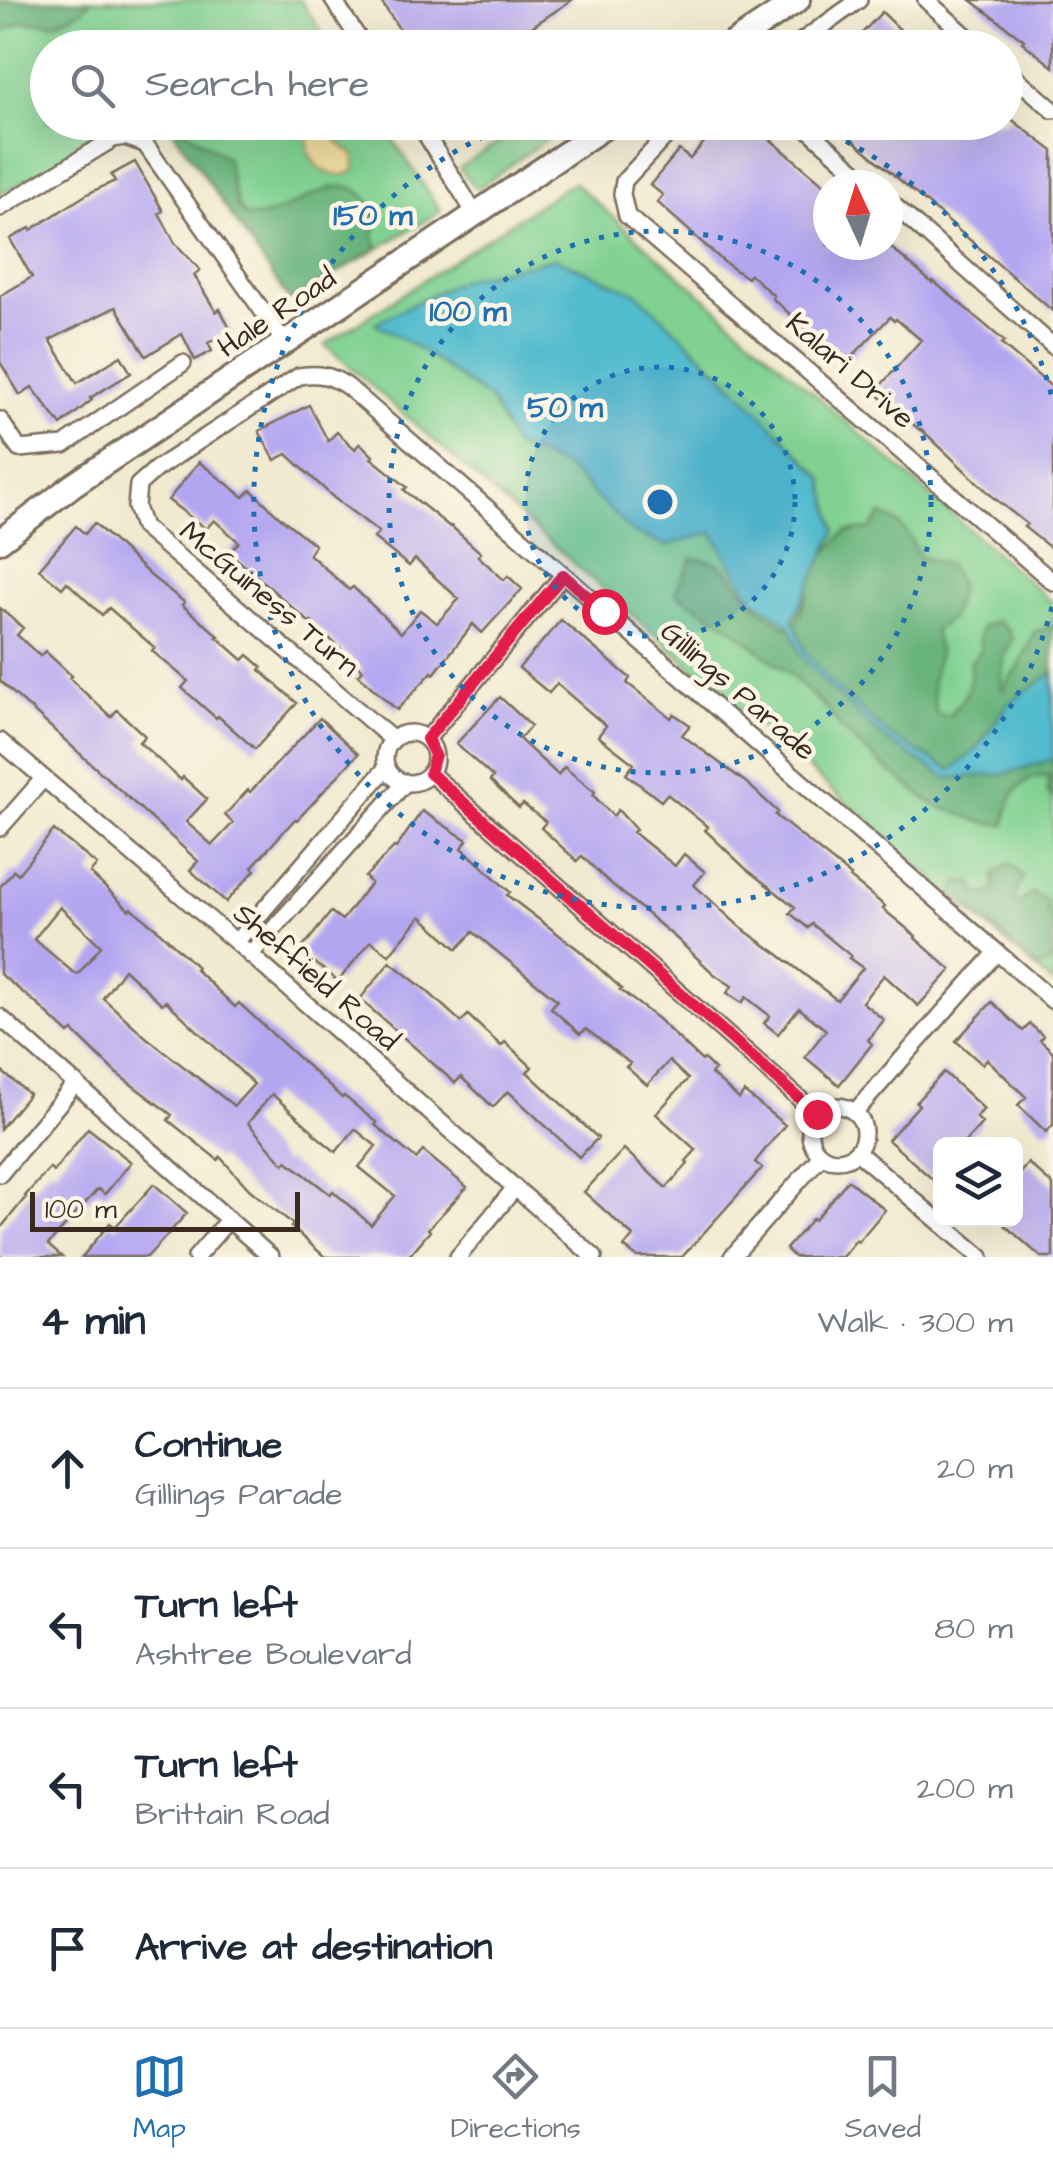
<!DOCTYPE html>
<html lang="en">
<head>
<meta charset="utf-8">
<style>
  body { margin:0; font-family:"Architects Daughter",sans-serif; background:#f6f6f7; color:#1f2937 }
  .controls { position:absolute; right:30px; bottom:30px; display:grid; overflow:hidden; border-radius:15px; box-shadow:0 10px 40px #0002 }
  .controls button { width:90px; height:90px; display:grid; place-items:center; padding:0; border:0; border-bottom:2px solid #e0e1e3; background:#fff; color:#1f2937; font:50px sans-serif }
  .compass { position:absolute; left:813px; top:170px; width:90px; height:90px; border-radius:50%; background:#fff; box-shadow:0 10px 40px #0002; rotate:356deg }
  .scale { position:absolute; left:30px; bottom:25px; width:270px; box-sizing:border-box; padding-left:10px; border:5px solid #3b2a1e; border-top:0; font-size:28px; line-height:35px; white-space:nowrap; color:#3b2a1e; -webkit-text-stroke:8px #fcf5e5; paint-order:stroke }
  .stop { position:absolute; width:30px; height:30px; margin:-22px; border:8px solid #e11d48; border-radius:50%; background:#fff }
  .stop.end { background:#e11d48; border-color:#fff; box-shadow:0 2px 10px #0008 }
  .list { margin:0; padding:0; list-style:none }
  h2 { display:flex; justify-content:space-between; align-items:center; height:130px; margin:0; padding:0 40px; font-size:42px }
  h2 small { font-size:32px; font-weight:400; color:#747a83 }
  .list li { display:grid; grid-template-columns:65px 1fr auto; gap:30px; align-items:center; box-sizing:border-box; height:160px; padding:0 40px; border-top:2px solid #e0e1e3 }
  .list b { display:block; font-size:38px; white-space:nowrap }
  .list p { margin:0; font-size:32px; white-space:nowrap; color:#747a83 }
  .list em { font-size:32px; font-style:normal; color:#747a83 }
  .icon { flex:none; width:55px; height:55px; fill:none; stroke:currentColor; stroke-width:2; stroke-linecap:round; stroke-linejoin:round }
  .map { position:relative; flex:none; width:1053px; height:1257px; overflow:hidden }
  .search { position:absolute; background:#fff; box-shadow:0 10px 40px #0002; left:30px; right:30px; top:30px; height:110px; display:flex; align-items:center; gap:25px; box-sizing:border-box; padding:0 35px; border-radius:55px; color:#747a83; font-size:38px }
  .sheet { height:770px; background:#fff }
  nav { display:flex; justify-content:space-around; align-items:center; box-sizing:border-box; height:140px; border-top:2px solid #e0e1e3; background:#fff; font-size:28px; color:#747a83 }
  nav a { display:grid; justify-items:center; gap:5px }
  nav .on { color:#1f6fb2 }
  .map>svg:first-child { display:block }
</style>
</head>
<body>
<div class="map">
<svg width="1053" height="1257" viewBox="0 0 1053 1257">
  <rect width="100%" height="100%" fill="#fcf5e5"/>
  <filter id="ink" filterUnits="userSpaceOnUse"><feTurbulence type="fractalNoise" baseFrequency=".01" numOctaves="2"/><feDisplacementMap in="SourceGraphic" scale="20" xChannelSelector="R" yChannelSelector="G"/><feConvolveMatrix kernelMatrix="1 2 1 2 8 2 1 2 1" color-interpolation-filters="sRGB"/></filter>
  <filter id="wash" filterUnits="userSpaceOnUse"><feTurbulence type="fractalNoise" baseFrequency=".0048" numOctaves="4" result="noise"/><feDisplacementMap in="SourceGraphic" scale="40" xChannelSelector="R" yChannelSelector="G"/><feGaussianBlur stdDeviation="2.25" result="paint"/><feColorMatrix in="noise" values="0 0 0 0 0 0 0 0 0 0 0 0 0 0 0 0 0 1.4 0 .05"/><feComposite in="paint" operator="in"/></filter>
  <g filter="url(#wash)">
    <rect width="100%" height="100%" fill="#f1ead0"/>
    <path fill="#80d192" stroke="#5e7e58" stroke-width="2.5" d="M0,0H300L332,47L48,48V122L130,123L0,194Z
      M168,123H382L441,211L290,301Z
      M528,123H569L477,189L459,168Z
      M573,182L1053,603V984L325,345Z"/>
    <path fill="#68b37c" stroke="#526e4d" stroke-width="2.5" d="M0,0H91L83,10L55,23L24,22L0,32Z
      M175,123L226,157L237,205L245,216C285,227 344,152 372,207C378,218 379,223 373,236L378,248L290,301L170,126Z
      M881,515C905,523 909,535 920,557L948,564L960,585L951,618L934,631L939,653L932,681L936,714L948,716C964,701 973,685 970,663L981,650L979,639L982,627L997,621L1009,631L1013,640L1004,656L1001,687L1004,691L1009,678L1019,667L1034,632L1053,626V800L1047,790L1049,776C1019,775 1008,798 1005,825L982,822L935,805L927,800L882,765L841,729L828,710L787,672L726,624L675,593L692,558C727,560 728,572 748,597C759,609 774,618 786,628L797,621L806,598L814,566L845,532L870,529Z
      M1009,863L1023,876L1013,901L1017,904L1032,893L1047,901L1048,915L1053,919V961L1038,968L954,895L956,884L972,882L978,894L988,895L996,887L994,875Z"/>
    <path fill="#eeda9e" stroke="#94825e" stroke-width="2.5" d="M314,130L333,133L338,142L355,156V170C330,189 293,152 314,130Z"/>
    <path fill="#52bcce" stroke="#467376" stroke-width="2.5" d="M555,258L637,293L728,380L823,478L836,531L793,619L806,652L831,683L890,736L951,770L977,749L1008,704L1053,673V759L1005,774L947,778L886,740L827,686L812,668L801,655L789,625L752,598L712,532L666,546L632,532L567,468L513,445L490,400L424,352L375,323L463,279Z"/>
    <g id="blocks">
      <path fill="#b3a6f1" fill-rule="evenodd" d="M380,0H572L500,48H412Z
        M971,0H1053V67L1022,42L1024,40Z
        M882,12L919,48H848Z
        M1006,115L1053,151V311L832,122H1006Z
        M721,122H741L754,133L758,129L828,188V245H888L932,283L933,281L956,300L1004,341L1001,344L1053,388V550L1024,527L1027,524L994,498L921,429L920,430L875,392L921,340L896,319L894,321L890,317L845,364L772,298L774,296L750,274L747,278L724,262L657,202L663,195L650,185L679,150L690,159Z
        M135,162L163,211L159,213L175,243L200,270L194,275L216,312L220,309L231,331L208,343L212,351L195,360L182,334L146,356L116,307L50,340L77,383L121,356L131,373L90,398L92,400L61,425L32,387L20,395L0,362V296L32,277L10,239L30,228L31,230L89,193L115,181L111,175Z
        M309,405L328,441L337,432L355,449L360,443L373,456L371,458L407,487L404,490L450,527L451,526L481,553L478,556L504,580L508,576L522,589L482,633L473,624L434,674L432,672L397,710L358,675L363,670L311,621L310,623L229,552L239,542L214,520L206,529L168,500L199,462L244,497L251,490L282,519L315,545L309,554L349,590L353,587L401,633L420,610L437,623L459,599L415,559L409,566L374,538L379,532L334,498L287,454L275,460L259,431Z
        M94,523L151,576L184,602L182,605L219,636L217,637L243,660L248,655L262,667L260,670L297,703L255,749L218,716L216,718L182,688L188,681L152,651L155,648L109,608L102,615L67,582L62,588L39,569L76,526L85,534Z
        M0,608L23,628L17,635L40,656L45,651L72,676L69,678L111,717L117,710L145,736L139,742L181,780L183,777L207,799L186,822L212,845L233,823L225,815L248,790L250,792L320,718L358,754L297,820L295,819L252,867L255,870L226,902L190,870L198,861L0,681Z
        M561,620L630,678L627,683L671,718L674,714L690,725L682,735L748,784L778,812L775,815L851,876L850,878L885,906L883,909L916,936L915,938L951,970L918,1006L884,975L862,1002L884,1020L868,1040L872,1044L839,1085L805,1057L826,1030L799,1008L778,1034L764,1023L770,1016L746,997L742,1003L727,993L732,986L714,974L677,939L601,875L582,856L577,861L541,828L546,822L523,804L519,808L490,781L493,777L456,744L500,697L531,726L519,739L558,775L564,767L595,792L593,795L613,816L618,810L636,830L633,832L675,866L684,854L705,872L694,885L741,928L778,954L837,1000L863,968L849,958L851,956L812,924L808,928L790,913L795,907L745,868L705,830L708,827L667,794L661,801L626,774L634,764L598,736L606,726L557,684L549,693L519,668Z
        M422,811L467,840L462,848L510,892L507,895L579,950L622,989L620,990L658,1019L702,1061L704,1059L715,1070L711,1074L739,1099L744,1092L785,1125L755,1162L762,1168L682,1257H637L624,1247L633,1236L584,1192L624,1149L666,1188L688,1164L686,1161L696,1150L656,1114L688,1079L669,1061L647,1085L626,1067L630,1063L586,1029L580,1034L551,1008L557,1000L473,932L457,949L421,916L389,955L371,941L338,981L300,951L331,912L342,920L371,883L365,877L394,847L396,848Z
        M54,830L97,865L90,873L129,910L131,908L157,929L197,967L195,969L235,1007L239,1003L342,1098L344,1096L377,1123L375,1125L416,1159L423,1151L467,1187L428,1229L430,1231L408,1257H325L291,1227L293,1224L250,1190L220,1157L218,1160L168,1120L172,1115L116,1073L73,1031L69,1034L37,1004L0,974V887L14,870L18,874ZM60,907L101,946L79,973L75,974L34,939ZM124,969L162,1004L166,1001L254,1084L234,1106L147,1038L103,998ZM272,1094L314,1132L313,1133L336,1152L355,1129L376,1146L359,1167L395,1196L371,1225L333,1191L330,1194L287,1161L284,1164L248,1123Z
        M390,962L427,991L461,1022L468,1015L501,1046L505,1042L532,1067L527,1072L598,1138L579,1157L508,1091L493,1107L461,1077L455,1083L360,999Z
        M992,1002L1023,1031L1030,1024L1043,1036L1040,1040L1053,1052V1125L1046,1132L1018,1105L1026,1097L987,1059L982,1064L956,1041Z
        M0,1070L29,1094L0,1129Z
        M944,1072L984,1109L976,1117L982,1123L963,1144H940V1186L888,1140L919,1105L916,1102Z
        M88,1128L131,1162L105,1194L98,1189L48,1245L62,1257H0V1229L26,1197L25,1196L50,1168L53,1172Z
        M1028,1163L1053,1185V1257H1041L999,1220H1016V1178Z
        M848,1180L885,1210L858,1242L856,1240L842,1257H794L786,1249L813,1218L815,1220Z
        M154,1184L187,1213L147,1257H82L110,1223L115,1227Z"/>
    </g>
  </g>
  <g filter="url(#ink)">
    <use href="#blocks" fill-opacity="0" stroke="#7b6d5c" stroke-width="2.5"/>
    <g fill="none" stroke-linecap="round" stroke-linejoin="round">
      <defs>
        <path id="minor" d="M333,0L365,48
          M926,0L980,48
          M792,48L859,0
          M1006,69L1053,110
          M418,122L476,215
          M679,122L624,181L622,194L627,216L1053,582
          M800,122L871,185
          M888,200L1053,346
          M0,208L113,139L125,137L145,144L285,343
          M0,420L19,449L64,445L183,363
          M385 758a25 25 0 1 1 50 0a25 25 0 1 1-50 0Z
          M427,739L563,575
          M393,740L143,527L136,507L138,485L156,469L299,376C319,373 331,375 348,387L1053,1001
          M0,741L236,942L594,1257
          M430,773L817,1114
          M0,828L43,779
          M236,942L387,767
          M250,955L406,782
          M0,1017L271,1257
          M810 1133a27 27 0 1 1 54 0a27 27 0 1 1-54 0Z
          M855,1112L997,952
          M857,1152L981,1257
          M0,1174L76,1083
          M196,1257L229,1219
          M458,1257L514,1189
          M732,1257L821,1156"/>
        <path id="secondary" d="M726,48L798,0
          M0,541L73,485L612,122"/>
      </defs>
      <use href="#minor" stroke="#7b6d5c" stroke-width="20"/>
      <use href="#secondary" stroke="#7b6d5c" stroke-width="28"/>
      <use href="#minor" stroke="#fff" stroke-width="15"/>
      <use href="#secondary" stroke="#fff" stroke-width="22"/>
    </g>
  </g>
  <g fill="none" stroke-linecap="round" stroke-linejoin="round" filter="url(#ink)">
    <path stroke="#e11d48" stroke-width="12" d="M604,611L563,575L427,739L435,755L430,773L817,1114"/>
  </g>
  <circle cx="660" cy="502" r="135" fill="#1f6fb2" fill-opacity=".12"/>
  <g fill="none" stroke="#1f6fb2" stroke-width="5" stroke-dasharray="5 10">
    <circle cx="660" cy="502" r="135"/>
    <circle cx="660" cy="502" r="271"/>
    <path d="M1052 607A406 406 0 1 1 515 123M805 123A406 406 0 0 1 1052 397"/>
  </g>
  <g text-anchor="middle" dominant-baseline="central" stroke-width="9" stroke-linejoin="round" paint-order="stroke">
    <g font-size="30" fill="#3b2a1e" stroke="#fcf5e5">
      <text transform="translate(277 313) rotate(-34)">Hale Road</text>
      <text transform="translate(850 371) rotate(41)">Kalari Drive</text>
      <text transform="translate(269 599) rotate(40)">McGuiness Turn</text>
      <text transform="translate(738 691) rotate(41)">Gillings Parade</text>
      <text transform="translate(316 977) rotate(41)">Sheffield Road</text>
    </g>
  </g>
  <circle cx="660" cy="502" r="15" fill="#1f6fb2" stroke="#fcf5e5" stroke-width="5"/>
  <g font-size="30" text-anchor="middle" font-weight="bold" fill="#1f6fb2" stroke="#fcf5e5" stroke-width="9" stroke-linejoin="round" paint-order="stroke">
    <text x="373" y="225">150 m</text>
    <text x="468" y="321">100 m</text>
    <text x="565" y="417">50 m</text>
  </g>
</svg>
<div class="controls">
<button><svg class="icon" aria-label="layers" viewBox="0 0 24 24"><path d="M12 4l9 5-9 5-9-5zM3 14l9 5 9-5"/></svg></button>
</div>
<svg class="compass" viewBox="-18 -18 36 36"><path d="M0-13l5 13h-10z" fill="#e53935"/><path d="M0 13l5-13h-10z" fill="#747a83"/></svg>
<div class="scale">100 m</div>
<div class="stop" style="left:604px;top:611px"></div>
<div class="stop end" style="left:817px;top:1114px"></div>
<div class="search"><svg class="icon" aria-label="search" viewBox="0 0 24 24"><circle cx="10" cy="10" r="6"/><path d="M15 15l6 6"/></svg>Search here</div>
</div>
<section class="sheet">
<h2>4 min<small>Walk · 300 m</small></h2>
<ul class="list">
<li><svg class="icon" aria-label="ahead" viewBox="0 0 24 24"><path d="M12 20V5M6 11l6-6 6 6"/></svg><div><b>Continue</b><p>Gillings Parade</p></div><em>20 m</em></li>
<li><svg class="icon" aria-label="left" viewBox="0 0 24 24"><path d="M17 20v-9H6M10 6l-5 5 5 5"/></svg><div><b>Turn left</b><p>Ashtree Boulevard</p></div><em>80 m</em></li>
<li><svg class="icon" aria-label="left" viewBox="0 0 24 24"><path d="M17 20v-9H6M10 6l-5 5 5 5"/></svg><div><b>Turn left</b><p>Brittain Road</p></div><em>200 m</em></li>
<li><svg class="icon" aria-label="arrive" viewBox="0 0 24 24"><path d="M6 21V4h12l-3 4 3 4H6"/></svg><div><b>Arrive at destination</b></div></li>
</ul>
</section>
<nav>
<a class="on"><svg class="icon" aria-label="map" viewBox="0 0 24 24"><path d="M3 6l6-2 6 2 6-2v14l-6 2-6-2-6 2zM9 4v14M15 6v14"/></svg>Map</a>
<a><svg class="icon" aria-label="directions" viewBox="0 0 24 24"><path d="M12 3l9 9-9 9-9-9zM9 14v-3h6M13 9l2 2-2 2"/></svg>Directions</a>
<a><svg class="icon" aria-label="saved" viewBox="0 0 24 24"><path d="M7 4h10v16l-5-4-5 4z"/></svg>Saved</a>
</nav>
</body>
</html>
